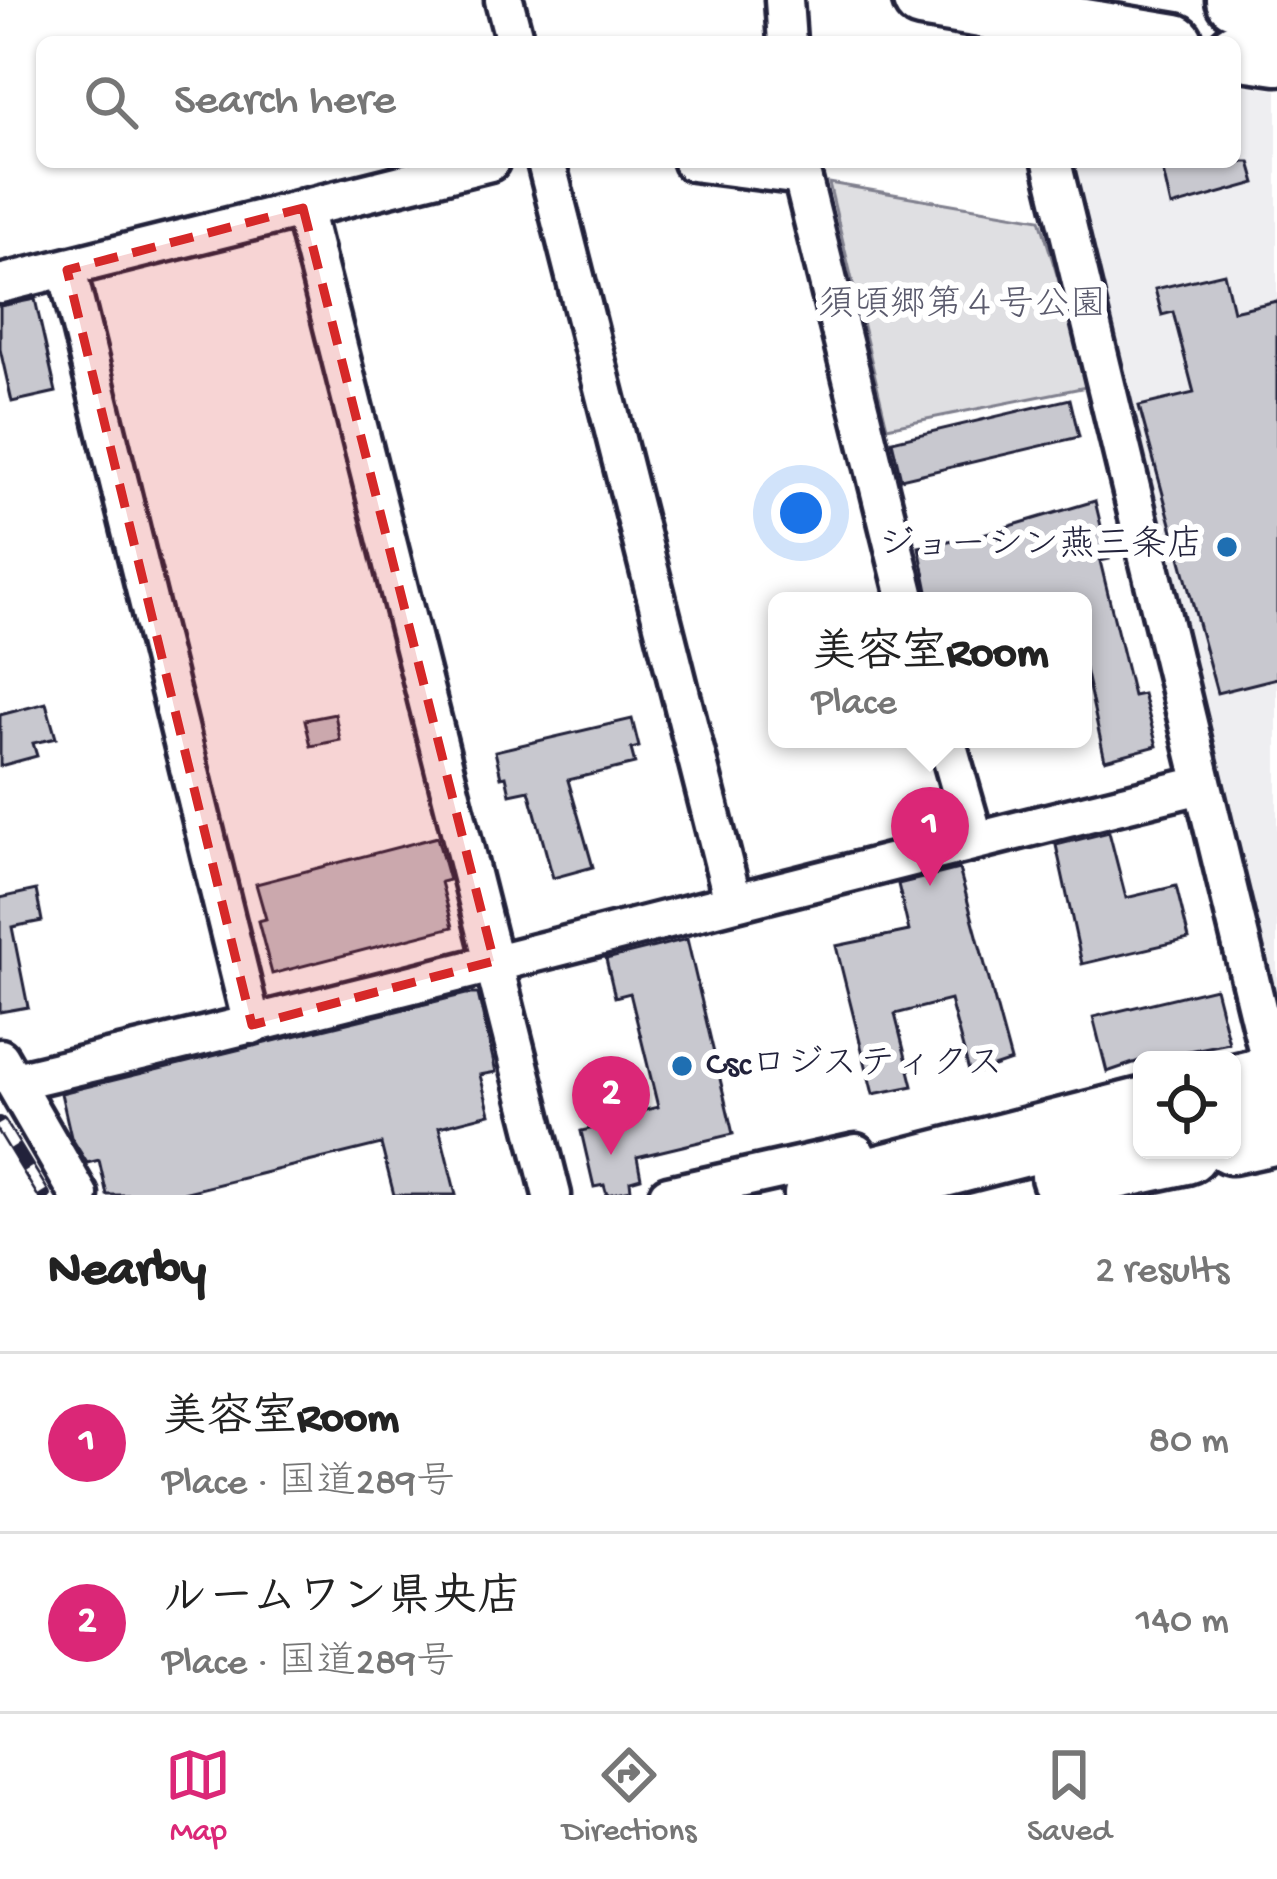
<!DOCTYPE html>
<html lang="en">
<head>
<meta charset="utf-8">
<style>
  body { margin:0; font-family:"Gochi Hand","Klee One",sans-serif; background:#f2f2f2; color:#222 }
  .controls { position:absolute; right:36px; bottom:36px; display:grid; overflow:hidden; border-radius:18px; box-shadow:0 3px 9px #0004 }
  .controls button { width:108px; height:108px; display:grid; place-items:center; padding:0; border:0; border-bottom:3px solid #e0e0e0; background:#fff; color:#222; font:60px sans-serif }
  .you { position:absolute; left:801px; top:513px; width:42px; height:42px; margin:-30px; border:9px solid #fff; border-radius:50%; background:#1a73e8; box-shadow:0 0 0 18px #1a73e833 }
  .badge { display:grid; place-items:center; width:78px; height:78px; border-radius:50%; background:#db2777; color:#fff; font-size:39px; font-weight:700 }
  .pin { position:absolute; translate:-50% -99px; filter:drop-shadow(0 3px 6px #0008) }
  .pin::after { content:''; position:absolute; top:63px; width:42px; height:36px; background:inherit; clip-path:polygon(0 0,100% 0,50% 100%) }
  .popup { position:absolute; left:768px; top:592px; width:324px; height:156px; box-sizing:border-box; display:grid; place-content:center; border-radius:18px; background:#fff; filter:drop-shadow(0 3px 9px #0005); font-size:39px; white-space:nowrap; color:#767676 }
  .popup b { font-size:45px; color:#222 }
  .popup::after { content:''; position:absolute; left:50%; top:100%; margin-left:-24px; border:24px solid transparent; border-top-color:#fff }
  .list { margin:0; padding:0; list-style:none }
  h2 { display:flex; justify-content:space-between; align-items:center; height:156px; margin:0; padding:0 48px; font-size:51px }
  h2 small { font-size:39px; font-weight:400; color:#767676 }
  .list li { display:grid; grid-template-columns:78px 1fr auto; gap:36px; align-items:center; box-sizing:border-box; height:180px; padding:0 48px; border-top:3px solid #e0e0e0 }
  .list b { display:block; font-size:45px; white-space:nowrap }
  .list p { margin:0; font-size:39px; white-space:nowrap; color:#767676 }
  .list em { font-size:39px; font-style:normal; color:#767676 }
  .icon { flex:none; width:66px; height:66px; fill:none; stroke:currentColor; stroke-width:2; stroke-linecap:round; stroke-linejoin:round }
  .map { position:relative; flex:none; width:1277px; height:1195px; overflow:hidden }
  .search { position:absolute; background:#fff; box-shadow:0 3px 9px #0004; left:36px; right:36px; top:36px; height:132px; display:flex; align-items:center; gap:30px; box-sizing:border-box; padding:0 42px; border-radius:18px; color:#767676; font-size:45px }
  .sheet { height:516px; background:#fff }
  nav { display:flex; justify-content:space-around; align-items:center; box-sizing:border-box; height:168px; border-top:3px solid #e0e0e0; background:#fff; font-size:33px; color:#767676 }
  nav a { display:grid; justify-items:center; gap:6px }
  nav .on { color:#db2777 }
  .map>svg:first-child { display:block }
</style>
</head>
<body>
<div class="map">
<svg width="1277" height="1195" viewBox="0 0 1277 1195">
  <rect width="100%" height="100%" fill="#fff"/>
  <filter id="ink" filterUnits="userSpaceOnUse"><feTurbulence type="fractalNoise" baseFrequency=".00833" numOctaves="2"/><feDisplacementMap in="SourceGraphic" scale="24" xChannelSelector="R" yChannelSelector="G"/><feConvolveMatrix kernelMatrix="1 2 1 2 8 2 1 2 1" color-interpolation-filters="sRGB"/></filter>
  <g filter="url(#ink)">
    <path fill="#eeeef1" d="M1235,84L1277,90V1018L1069,162H1235Z"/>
    <path fill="#dfdfe2" stroke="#80808e" stroke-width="3" d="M829,183L1040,219L1091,386L887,427Z"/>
    <path fill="#c8c8cf" stroke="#22223b" stroke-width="3" d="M1161,162H1250L1256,183L1171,207Z
      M1224,273L1233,311L1277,301V678L1217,693L1139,406L1194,393L1173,312L1162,315L1155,289Z
      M35,299L56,392L12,402L0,349V306Z
      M1070,399L1079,437L901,479L892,441Z
      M1095,501L1109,559L1100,561L1133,696L1143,694L1157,746L1105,760L1083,660V601H930L919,547L983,534Z
      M46,703L56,738L33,743L37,756L0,766V715Z
      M335,714L340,740L311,746L305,720Z
      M632,719L639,747L631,749L635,764L568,780L593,867L553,878L529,790L510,794L506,776L501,777L495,751Z
      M1109,832L1126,898L1176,886L1189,939L1082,964L1056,845Z
      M437,837L449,880L441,882L453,927L272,974L258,921L266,919L256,884Z
      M959,869L1011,1061L970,1075L950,1000L895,1014L913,1086L873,1094L836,946L909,931L898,884Z
      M36,890L42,921L12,927L28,1007L0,1012V898Z
      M687,939L733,1134L637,1157L641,1178L630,1181L631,1190L607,1195L604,1185L594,1187L581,1131L620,1122L618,1117L658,1107L630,993L615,997L606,959Z
      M1215,988L1229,1043L1142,1060L1107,1072L1093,1017Z
      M466,994H478L496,1072L480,1075L490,1114L439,1127L456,1195H394L381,1144L175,1195H107L99,1160L87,1163L71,1137L61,1093Z"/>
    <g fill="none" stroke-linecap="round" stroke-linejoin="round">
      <defs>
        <path id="street" d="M504,0L515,42
          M784,0L787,42
          M546,162L733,901
          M692,162L802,176L907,601
          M1052,162L1274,1078
          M303,208L552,1195
          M67,270L252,1025
          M0,284L490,162
          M946,739L975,840
          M0,1058L79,1195
          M15,1081C411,988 805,882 1201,785
          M668,1195L856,1153"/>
        <path id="secondary" d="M921,0L1175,42
          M1234,0L1277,6
          M1235,51L1277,57"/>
        <path id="highway" d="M1232,1089L1277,1078
          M1232,1140L1277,1130
          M1065,1176L1185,1150
          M818,1195L1142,1112"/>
      </defs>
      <use href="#street" stroke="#22223b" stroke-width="45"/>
      <use href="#secondary" stroke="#22223b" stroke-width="63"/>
      <use href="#highway" stroke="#22223b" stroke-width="75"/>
      <use href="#street" stroke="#fff" stroke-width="36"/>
      <use href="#secondary" stroke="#fff" stroke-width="54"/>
      <use href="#highway" stroke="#fff" stroke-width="66"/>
      <defs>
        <path id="rail" d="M0,1123L44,1195"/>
      </defs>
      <use href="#rail" stroke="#22223b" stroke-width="14"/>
      <use href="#rail" stroke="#fff" stroke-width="9" stroke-dasharray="27" stroke-linecap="butt"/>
    </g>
  </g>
  <path fill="#d62828" fill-opacity="0.2" stroke="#d62828" stroke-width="9" stroke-dasharray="24 15" stroke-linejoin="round" d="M303,208L494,961L252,1025L67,270Z"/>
  <g fill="#1f6fb2" stroke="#fff" stroke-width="4.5">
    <circle cx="1227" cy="547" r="12"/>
    <circle cx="682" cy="1066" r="12"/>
  </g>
  <g text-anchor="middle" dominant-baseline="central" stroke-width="12" stroke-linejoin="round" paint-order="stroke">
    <g font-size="36" fill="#5b5b6d" stroke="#fff">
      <text x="962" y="307">須頃郷第４号公園</text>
    </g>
    <g font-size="36" fill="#22223b" stroke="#fff" text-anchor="end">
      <text x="1203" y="547">ジョーシン燕三条店</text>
      <text x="706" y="1066" text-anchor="start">Cscロジスティクス</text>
    </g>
  </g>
</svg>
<div class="controls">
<button><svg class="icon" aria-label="locate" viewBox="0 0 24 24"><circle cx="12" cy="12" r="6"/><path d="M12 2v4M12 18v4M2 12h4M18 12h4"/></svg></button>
</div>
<div class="you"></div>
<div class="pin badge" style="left:930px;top:886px">1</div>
<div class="popup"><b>美容室Room</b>Place</div>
<div class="pin badge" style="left:611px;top:1155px">2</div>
<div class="search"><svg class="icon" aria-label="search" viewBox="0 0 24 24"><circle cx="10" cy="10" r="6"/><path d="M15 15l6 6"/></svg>Search here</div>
</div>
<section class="sheet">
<h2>Nearby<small>2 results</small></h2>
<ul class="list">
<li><span class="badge">1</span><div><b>美容室Room</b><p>Place · 国道289号</p></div><em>80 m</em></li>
<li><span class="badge">2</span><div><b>ルームワン県央店</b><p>Place · 国道289号</p></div><em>140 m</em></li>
</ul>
</section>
<nav>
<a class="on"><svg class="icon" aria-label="map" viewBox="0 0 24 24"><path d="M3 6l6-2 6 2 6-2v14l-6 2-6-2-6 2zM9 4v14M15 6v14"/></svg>Map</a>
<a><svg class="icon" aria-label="directions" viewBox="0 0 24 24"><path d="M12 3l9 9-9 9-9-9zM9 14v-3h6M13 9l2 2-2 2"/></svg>Directions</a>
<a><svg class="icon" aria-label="saved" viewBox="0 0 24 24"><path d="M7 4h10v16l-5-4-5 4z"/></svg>Saved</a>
</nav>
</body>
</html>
